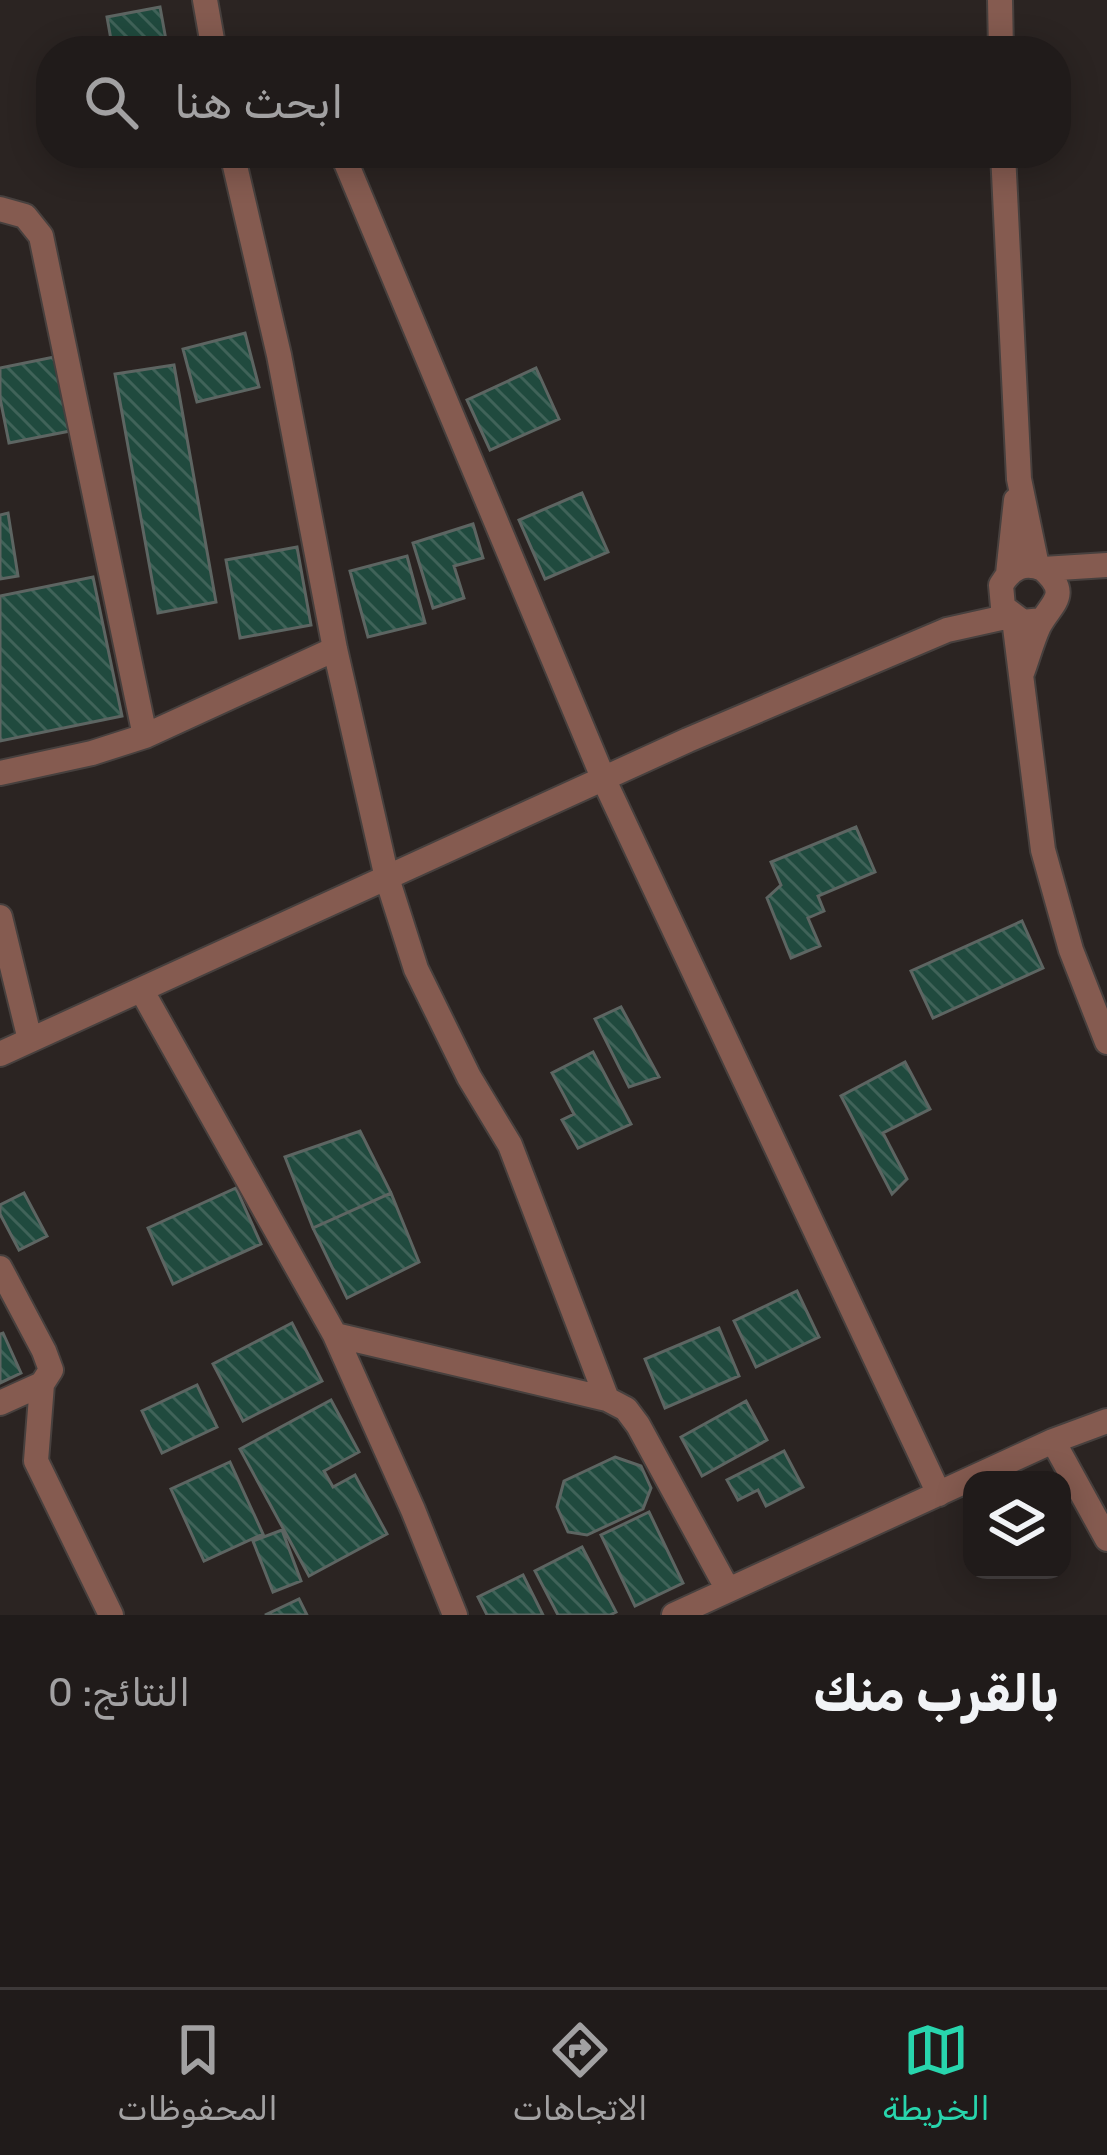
<!DOCTYPE html>
<html lang="ar">
<head>
<meta charset="utf-8">
<style>
  body { margin:0; font-family:Rubik,"Noto Naskh Arabic",sans-serif; background:#2d2827; color:#f1f3f6; direction:rtl }
  .controls { position:absolute; right:36px; bottom:36px; display:grid; overflow:hidden; border-radius:24px; box-shadow:0 6px 30px #0003 }
  .controls button { width:108px; height:108px; display:grid; place-items:center; padding:0; border:0; border-bottom:3px solid #3d3939; background:#201b1a; color:#f1f3f6; font:60px sans-serif }
  .list { margin:0; padding:0; list-style:none }
  h2 { display:flex; justify-content:space-between; align-items:center; height:156px; margin:0; padding:0 48px; font-size:51px }
  h2 small { font-size:39px; font-weight:400; color:#a2a1a2 }
  .icon { flex:none; width:66px; height:66px; fill:none; stroke:currentColor; stroke-width:2; stroke-linecap:round; stroke-linejoin:round }
  .map { position:relative; flex:none; width:1107px; height:1615px; overflow:hidden; direction:ltr }
  .search { position:absolute; background:#201b1a; box-shadow:0 6px 30px #0003; left:36px; right:36px; top:36px; height:132px; display:flex; align-items:center; gap:30px; box-sizing:border-box; padding:0 42px; border-radius:48px; color:#a2a1a2; font-size:45px }
  .sheet { height:372px; background:#201b1a }
  nav { display:flex; justify-content:space-around; align-items:center; box-sizing:border-box; height:168px; border-top:3px solid #3d3939; background:#201b1a; font-size:33px; color:#a2a1a2 }
  nav a { display:grid; justify-items:center; gap:6px }
  nav .on { color:#28d5ad }
  .map>svg:first-child { display:block }
</style>
</head>
<body>
<div class="map">
<svg width="1107" height="1615" viewBox="0 0 1107 1615">
  <defs>
    <pattern id="building-back-hatch" width="6" height="6" patternUnits="userSpaceOnUse" patternTransform="scale(3)"><rect width="6" height="6" fill="#204a3e"/><path d="M-1 5l2 2M0 0l6 6M5-1l2 2" fill="none" stroke="#406359"/></pattern>
  </defs>
  <rect width="100%" height="100%" fill="#2b2422"/>
  <path fill="url(#building-back-hatch)" stroke="#5d6562" stroke-width="3" d="M160,7L168,51H113L107,17Z
    M245,333L259,387L197,402L183,349Z
    M54,357L70,431L9,443L0,398V368Z
    M174,365L216,602L158,613L115,374Z
    M536,368L559,419L490,450L467,400Z
    M582,493L608,552L545,579L519,520Z
    M8,513L18,576L0,579V515Z
    M473,524L483,558L454,566L464,598L433,608L413,543Z
    M297,547L311,625L240,638L226,560Z
    M407,556L425,623L368,637L350,571Z
    M93,577L122,716L0,741V596Z
    M856,827L875,872L818,896L824,911L808,918L820,946L791,958L767,898L781,885L771,862Z
    M1022,921L1043,968L933,1018L911,971Z
    M621,1007L659,1077L629,1087L595,1019Z
    M593,1052L631,1124L578,1148L562,1120L574,1114L552,1073Z
    M905,1062L930,1109L883,1133L907,1179L892,1194L841,1096Z
    M360,1131L391,1193L313,1228L285,1157Z
    M236,1188L261,1244L173,1284L148,1228Z
    M24,1193L47,1236L19,1250L0,1214V1205Z
    M391,1193L419,1262L347,1298L313,1228Z
    M797,1291L819,1337L756,1367L734,1321Z
    M292,1323L322,1381L243,1421L213,1364Z
    M719,1328L739,1376L665,1408L645,1359Z
    M3,1333L21,1373L0,1383V1334Z
    M197,1385L217,1427L162,1453L142,1411Z
    M331,1400L359,1452L324,1471L333,1487L355,1475L387,1534L309,1576L240,1449Z
    M746,1401L767,1440L702,1476L681,1437Z
    M784,1451L803,1487L766,1506L758,1490L738,1500L727,1480Z
    M615,1457L641,1466L651,1488L643,1509L587,1535L568,1532L557,1507L564,1481Z
    M230,1462L263,1534L204,1561L171,1489Z
    M649,1512L683,1583L635,1606L601,1535Z
    M282,1530L301,1581L273,1592L253,1541Z
    M582,1547L616,1612L610,1615H558L535,1571Z
    M523,1575L543,1615H487L478,1597Z
    M299,1599L307,1615H265Z"/>
  <g fill="none" stroke-linecap="round" stroke-linejoin="round">
    <defs>
      <path id="street" d="M205,0L214,51
        M1000,0L1001,51
        M232,153L279,355L335,649L387,878L416,969L469,1077L510,1145L607,1399
        M342,153L604,780L939,1494
        M1003,153L1019,479L1037,566
        M0,209L25,216L41,236L145,736
        M1043,569L1107,565
        M1008,574L1016,500
        M1014,619L1043,850L1071,950L1107,1042
        M1022,673C1028,657 1032,641 1039,626C1051,603 1072,595 1043,569C1024,561 1011,568 1001,585L1003,607L1023,622L1042,620
        M0,773L92,753L145,736L335,649
        M0,917L30,1040
        M142,991L335,1335L413,1510L455,1615
        M0,1054L688,740L947,630L1010,616
        M0,1268L44,1351L51,1370L42,1384L0,1403
        M335,1335L607,1399L626,1409L638,1425L728,1590
        M42,1384L36,1461L111,1615
        M1053,1441L1107,1539
        M674,1615L1053,1441L1107,1421"/>
    </defs>
    <use href="#street" stroke="#47403e" stroke-width="28"/>
    <use href="#street" stroke="#855b50" stroke-width="24"/>
  </g>
</svg>
<div class="controls">
<button><svg class="icon" aria-label="layers" viewBox="0 0 24 24"><path d="M12 4l9 5-9 5-9-5zM3 14l9 5 9-5"/></svg></button>
</div>
<div class="search"><svg class="icon" aria-label="search" viewBox="0 0 24 24"><circle cx="10" cy="10" r="6"/><path d="M15 15l6 6"/></svg>ابحث هنا</div>
</div>
<section class="sheet">
<h2>بالقرب منك<small>النتائج: 0</small></h2>
<ul class="list">
</ul>
</section>
<nav>
<a class="on"><svg class="icon" aria-label="map" viewBox="0 0 24 24"><path d="M3 6l6-2 6 2 6-2v14l-6 2-6-2-6 2zM9 4v14M15 6v14"/></svg>الخريطة</a>
<a><svg class="icon" aria-label="directions" viewBox="0 0 24 24"><path d="M12 3l9 9-9 9-9-9zM9 14v-3h6M13 9l2 2-2 2"/></svg>الاتجاهات</a>
<a><svg class="icon" aria-label="saved" viewBox="0 0 24 24"><path d="M7 4h10v16l-5-4-5 4z"/></svg>المحفوظات</a>
</nav>
</body>
</html>
